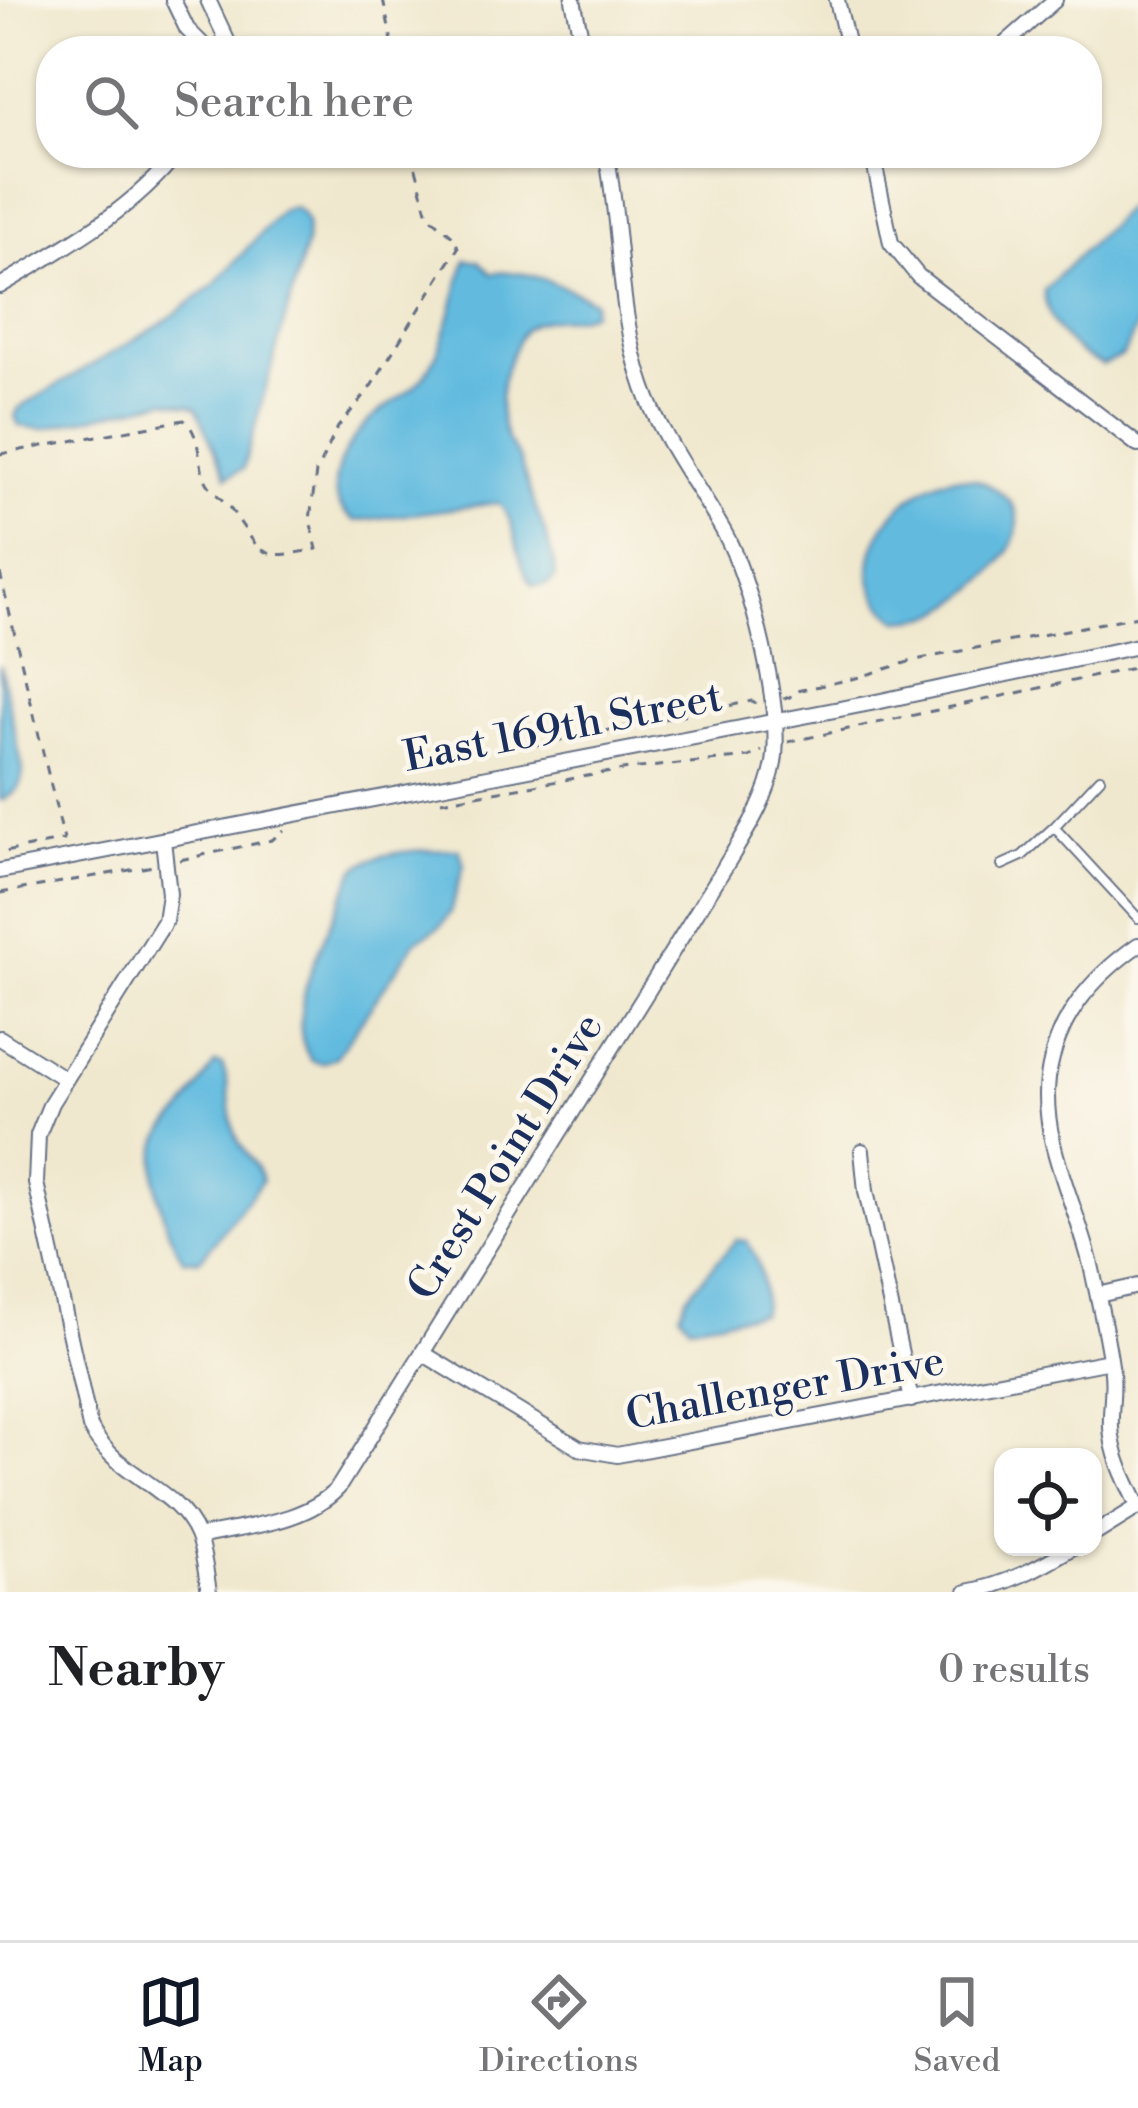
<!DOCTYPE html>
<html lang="en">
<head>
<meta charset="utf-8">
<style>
  body { margin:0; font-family:"Libre Bodoni",serif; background:#f6f6f6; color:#202124 }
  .controls { position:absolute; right:36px; bottom:36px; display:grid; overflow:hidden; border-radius:24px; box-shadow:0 3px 9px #0004 }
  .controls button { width:108px; height:108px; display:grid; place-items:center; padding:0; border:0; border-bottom:3px solid #e0e0e0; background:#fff; color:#202124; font:60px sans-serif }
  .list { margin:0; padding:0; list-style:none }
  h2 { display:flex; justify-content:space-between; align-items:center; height:156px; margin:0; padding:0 48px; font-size:51px }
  h2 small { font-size:39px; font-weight:400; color:#757577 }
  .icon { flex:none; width:66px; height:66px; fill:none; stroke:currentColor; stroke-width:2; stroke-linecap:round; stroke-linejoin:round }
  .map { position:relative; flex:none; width:1138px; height:1592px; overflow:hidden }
  .search { position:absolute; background:#fff; box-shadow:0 3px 9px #0004; left:36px; right:36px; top:36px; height:132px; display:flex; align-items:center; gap:30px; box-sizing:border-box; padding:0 42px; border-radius:48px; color:#757577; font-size:45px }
  .sheet { height:348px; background:#fff }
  nav { display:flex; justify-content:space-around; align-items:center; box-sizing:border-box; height:168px; border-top:3px solid #e0e0e0; background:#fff; font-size:33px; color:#757577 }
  nav a { display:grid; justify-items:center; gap:6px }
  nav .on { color:#111827 }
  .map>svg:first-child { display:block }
</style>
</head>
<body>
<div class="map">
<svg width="1138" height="1592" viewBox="0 0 1138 1592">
  <rect width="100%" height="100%" fill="#fbf7ec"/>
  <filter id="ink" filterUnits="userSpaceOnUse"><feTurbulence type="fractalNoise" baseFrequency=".00833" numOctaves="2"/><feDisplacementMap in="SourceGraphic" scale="24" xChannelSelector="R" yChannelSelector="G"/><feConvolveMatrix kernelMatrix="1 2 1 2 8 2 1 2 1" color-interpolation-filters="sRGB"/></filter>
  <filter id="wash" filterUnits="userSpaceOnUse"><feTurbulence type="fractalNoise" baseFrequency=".004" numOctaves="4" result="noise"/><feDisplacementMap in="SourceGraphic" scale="48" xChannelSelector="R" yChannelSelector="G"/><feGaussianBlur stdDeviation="2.7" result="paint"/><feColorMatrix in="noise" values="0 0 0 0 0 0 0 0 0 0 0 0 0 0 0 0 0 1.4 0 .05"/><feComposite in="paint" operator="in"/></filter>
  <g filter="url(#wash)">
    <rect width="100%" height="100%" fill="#f0e8ce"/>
    <path fill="#62bbdf" stroke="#3e759e" stroke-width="3" d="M1138,196V324L1123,355L1103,365C1071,353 1046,324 1044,290Z
      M294,207C309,217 307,228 306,244L243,469L227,477L196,407L166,400L42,429L19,426L15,416L19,408L161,324L212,287L282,210Z
      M466,260L479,261L492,274C520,265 568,288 594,301L592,312C572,323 547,314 529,326C521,331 518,340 514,349C500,377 495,410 507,439C510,447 519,455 521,463C530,500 551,537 556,577L548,584L534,586C512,562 522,526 498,503L356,521C318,499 339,454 363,427C383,403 415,395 431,365C449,332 454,295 466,260Z
      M952,477C975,477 985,481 1003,495C1051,532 970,599 936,614C925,619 911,619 899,620C834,574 891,492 952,477Z
      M0,664L23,770C22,788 15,793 0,801Z
      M459,849L464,865L450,913L441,926L416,941L336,1057L323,1063L312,1061C276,1014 335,921 354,871C374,849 430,850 459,849Z
      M215,1063L222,1065C233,1089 226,1115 238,1140C245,1155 258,1164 262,1181L204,1255L199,1260L183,1259C164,1229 143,1165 164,1132C169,1124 178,1118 183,1111C194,1095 204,1079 215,1063Z
      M736,1240L747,1241C759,1261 768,1291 761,1313L690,1325L680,1313L687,1296Z"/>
  </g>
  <g filter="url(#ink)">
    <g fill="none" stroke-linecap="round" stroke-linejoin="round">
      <defs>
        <path id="service" d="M1054,827L1100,778
          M1002,865L1022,856L1054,827L1138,918"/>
        <path id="minor" d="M173,0L187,29L209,51
          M208,0L232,51
          M573,0L584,51
          M837,0L849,51
          M997,51L1055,0
          M872,153L891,243L918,276L1138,445
          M0,286C63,248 131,212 177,153
          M163,840L169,894L165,921L51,1103L38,1135L36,1183L90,1427C114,1475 177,1487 197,1535C204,1552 206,1574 209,1592
          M0,871L876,702L1138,646
          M1138,945C1091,978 1056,1019 1048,1078C1040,1145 1080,1210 1093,1274C1100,1306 1108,1340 1112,1373C1114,1391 1110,1410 1111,1428C1113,1457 1126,1481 1138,1506
          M0,1038L65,1079
          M862,1151L866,1191L911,1400
          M1098,1295L1138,1286
          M424,1354L579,1448L617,1455L1110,1361
          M1093,1535L1138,1507
          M198,1537C244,1526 304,1524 338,1488L723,870C743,836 767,802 774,763C783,709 751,580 724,532C697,484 662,440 644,388C617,313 622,230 606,153
          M967,1592C1006,1585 1040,1567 1073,1547"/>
      </defs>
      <use href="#service" stroke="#667085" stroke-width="12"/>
      <use href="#minor" stroke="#667085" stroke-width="18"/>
      <path stroke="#667085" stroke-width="3" stroke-dasharray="9 9" stroke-linecap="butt" d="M383,0L394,51
        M0,454L184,420C199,432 198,455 203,473C208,491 222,497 232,511C264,555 257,561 317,549L310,520L316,472L338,427L368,391L458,248L455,238L428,215L412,153
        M0,573L64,840L0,853
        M783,698L790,697L792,692L856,678L915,660L1138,616
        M788,742L1138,667
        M536,745L752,701L756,703
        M441,801L629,769L749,757L762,751
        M180,860L272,840L284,830
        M0,893L153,866"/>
      <use href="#service" stroke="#fff" stroke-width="8"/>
      <use href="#minor" stroke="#fff" stroke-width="14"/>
    </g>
  </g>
  <g text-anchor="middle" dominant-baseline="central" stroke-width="9" stroke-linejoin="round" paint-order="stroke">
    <g font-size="42" fill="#1b2f5e" stroke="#fbf7ec">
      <text transform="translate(563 728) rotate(-11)">East 169th Street</text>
      <text transform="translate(506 1157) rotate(-58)">Crest Point Drive</text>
      <text transform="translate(785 1389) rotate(-10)">Challenger Drive</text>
    </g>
  </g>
</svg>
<div class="controls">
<button><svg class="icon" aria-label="locate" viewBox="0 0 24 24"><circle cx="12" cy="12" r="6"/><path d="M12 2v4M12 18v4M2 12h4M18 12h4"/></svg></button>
</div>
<div class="search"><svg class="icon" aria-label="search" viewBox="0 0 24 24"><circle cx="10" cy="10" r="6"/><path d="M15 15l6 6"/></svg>Search here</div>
</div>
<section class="sheet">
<h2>Nearby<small>0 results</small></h2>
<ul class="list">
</ul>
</section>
<nav>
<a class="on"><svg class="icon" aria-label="map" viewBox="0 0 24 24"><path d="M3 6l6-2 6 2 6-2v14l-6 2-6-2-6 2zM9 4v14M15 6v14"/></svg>Map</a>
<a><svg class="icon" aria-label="directions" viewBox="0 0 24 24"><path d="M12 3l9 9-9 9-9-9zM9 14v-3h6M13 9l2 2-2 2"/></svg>Directions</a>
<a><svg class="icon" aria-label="saved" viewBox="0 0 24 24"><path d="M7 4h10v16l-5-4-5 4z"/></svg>Saved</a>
</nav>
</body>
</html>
